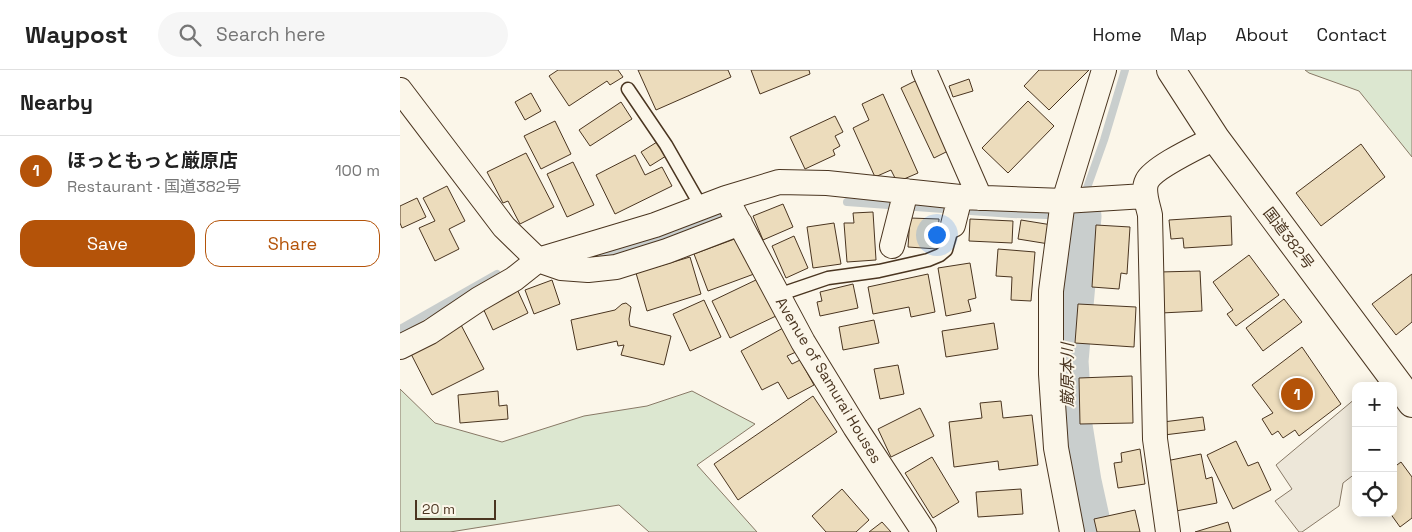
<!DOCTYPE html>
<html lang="en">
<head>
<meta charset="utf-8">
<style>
  body { margin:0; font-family:"Space Grotesk","Noto Sans JP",sans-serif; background:#f6f6f6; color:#222 }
  .controls { position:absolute; right:15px; bottom:15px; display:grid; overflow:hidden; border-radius:10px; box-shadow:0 2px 12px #0003 }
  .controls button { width:45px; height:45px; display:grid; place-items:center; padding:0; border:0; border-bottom:1px solid #e0e0e0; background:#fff; color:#222; font:25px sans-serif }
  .scale { position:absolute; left:15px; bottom:12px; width:81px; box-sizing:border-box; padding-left:5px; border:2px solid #4a3520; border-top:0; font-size:14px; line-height:18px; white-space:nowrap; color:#4a3520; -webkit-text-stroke:4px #fbf6e9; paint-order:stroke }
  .you { position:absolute; left:536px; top:164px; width:18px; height:18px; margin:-12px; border:4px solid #fff; border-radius:50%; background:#1a73e8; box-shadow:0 0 0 8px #1a73e833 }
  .badge { display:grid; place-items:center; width:32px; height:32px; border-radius:50%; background:#b45309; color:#fff; font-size:16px; font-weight:700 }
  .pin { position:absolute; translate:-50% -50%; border:2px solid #fff; box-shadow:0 1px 5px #0006 }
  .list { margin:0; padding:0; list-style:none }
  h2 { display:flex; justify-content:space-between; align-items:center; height:65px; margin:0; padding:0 20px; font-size:21px }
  h2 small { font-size:16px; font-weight:400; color:#767676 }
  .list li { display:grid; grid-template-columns:32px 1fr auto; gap:15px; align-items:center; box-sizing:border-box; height:70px; padding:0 20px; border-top:1px solid #e0e0e0 }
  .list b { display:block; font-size:19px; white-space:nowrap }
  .list p { margin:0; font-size:16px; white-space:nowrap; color:#767676 }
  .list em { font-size:16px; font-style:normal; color:#767676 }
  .actions { display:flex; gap:10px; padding:15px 20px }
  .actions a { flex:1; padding:11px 0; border:1px solid #b45309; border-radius:15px; text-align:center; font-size:18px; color:#b45309 }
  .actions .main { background:#b45309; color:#fff }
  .icon { flex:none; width:28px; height:28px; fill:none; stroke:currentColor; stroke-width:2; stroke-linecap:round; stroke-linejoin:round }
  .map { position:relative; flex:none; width:1012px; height:462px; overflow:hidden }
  header { display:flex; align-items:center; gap:30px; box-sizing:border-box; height:70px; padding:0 25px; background:#fff; border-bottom:1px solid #e0e0e0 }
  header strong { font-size:24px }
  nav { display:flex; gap:28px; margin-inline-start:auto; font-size:18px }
  .search { width:350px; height:45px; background:#f6f6f6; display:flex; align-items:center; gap:12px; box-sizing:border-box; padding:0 18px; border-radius:28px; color:#767676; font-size:19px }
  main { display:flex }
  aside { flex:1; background:#fff }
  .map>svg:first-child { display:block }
</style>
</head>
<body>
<header>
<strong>Waypost</strong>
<div class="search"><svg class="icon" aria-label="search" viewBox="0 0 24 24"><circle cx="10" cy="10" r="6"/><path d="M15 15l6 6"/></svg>Search here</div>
<nav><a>Home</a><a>Map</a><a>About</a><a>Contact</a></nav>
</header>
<main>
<aside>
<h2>Nearby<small></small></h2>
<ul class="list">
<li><span class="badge">1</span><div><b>ほっともっと厳原店</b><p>Restaurant · 国道382号</p></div><em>100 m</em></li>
</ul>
<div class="actions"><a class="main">Save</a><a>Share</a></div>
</aside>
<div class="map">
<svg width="1012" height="462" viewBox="0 0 1012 462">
  <rect width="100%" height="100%" fill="#fbf6e9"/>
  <path fill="#dce7d0" stroke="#887966" d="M905,0H1012V87L959,21L909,3Z
    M0,319L35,353L102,372L184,346L247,336L292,321L355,354L297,395L357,462H249L219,435L50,462H0Z"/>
  <path fill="#ede7d9" stroke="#887966" d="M956,328V403L943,413L939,436L902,462H899L875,431L892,419L876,395Z"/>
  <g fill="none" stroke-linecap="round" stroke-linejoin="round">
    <path stroke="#c9cecd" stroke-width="8" d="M447,132L612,144L677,146L704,70L725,0
      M203,184L277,165L319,146
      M0,259L97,204"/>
    <path stroke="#c9cecd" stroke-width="49" d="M677,146L664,291L668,356L677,412L688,462"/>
  </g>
  <path fill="#ecdcbc" stroke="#4a3520" d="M158,0H218L223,7L210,15L207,11L169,36L149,6Z
    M238,0H328L331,7L256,40Z
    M351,0H409L410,4L360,24Z
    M639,0H689L649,40L624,16Z
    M569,9L573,21L553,27L549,16Z
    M517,10L550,80L534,88L501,18Z
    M131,23L141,41L125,50L115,32Z
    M483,24L518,103L497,112L491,100L475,107L453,58L469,50L462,34Z
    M628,31L654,56L608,103L582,78Z
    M221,32L232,49L190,76L179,60Z
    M435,46L443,62L435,66L440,76L433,80L435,85L405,99L390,67Z
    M155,51L171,84L141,99L124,66Z
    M257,72L266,86L250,96L241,82Z
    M961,74L985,107L921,156L896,123Z
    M126,83L154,137L120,154L108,131L103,133L87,102Z
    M235,85L245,105L262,97L272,116L215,144L196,105Z
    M173,92L194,135L167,147L147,104Z
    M47,116L65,151L49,159L59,179L35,191L19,158L35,151L23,128Z
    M17,128L26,147L2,158L0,153V136Z
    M383,134L393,157L363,170L353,146Z
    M473,142L476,190L447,192L444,153H454L453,143Z
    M831,146L832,175L784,178L783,168L771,169L769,150Z
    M510,148L539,149L537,179L508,177Z
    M570,149L613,151L612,173L569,171Z
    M621,150L652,155L649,174L618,169Z
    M434,153L441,194L413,198L407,157Z
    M696,155L730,157L727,204L721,203L719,219L692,217Z
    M394,166L408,198L386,208L372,176Z
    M340,167L354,204L308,221L294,184Z
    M598,179L635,182L631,231L611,230L612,207L596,206Z
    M849,185L879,225L836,256L827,244L833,240L813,212Z
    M290,187L301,224L247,241L236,203Z
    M570,193L576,228L568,230L571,241L546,246L538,198Z
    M800,201L802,241L761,243L759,202Z
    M528,204L535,242L511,247L509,237L473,244L468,217Z
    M1012,204V252L996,265L972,234Z
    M358,209L376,246L330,268L312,231Z
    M152,210L160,234L134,244L125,220Z
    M453,214L458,238L420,246L417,232L422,231L420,222Z
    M117,219L128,243L93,260L82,236Z
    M884,229L902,252L863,281L846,258Z
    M304,230L321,267L290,281L273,244Z
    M226,233L231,237L229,249L230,256L271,266L264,295L221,285L224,275L218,276L217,271L177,280L171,250L215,240L222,234Z
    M678,234L736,237L734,277L675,273Z
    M474,250L479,273L443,280L439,257Z
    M60,253L84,299L32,325L9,280Z
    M594,253L598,279L546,287L542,261Z
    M383,258L396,282L387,286L392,294L400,290L414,315L388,329L378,312L362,320L341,281Z
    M902,277L941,334L899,366L895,360L883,368L878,361L872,365L862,349L873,343L852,315Z
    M498,295L504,324L480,329L474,299Z
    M732,306L733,353L680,354L679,308Z
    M98,321L99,336L107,335L108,349L60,353L58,325Z
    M413,326L437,362L338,430L314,394Z
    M601,331L603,348L632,345L638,395L599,400L598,391L554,397L549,352L582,348L580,333Z
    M520,338L534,366L491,387L478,359Z
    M803,347L805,360L764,365L763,352Z
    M836,371L848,396L858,392L871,420L833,439L807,385Z
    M740,379L745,414L718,418L714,393L722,392L721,383Z
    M801,384L806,409L812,407L817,433L776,441L766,391Z
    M532,387L559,432L533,448L505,403Z
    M1001,392L1012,407V448L1000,457L990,443H993V398Z
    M442,419L469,450L456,462H426L412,446Z
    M621,419L623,444L578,447L576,422Z
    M735,440L740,462H697L694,449Z
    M482,452L491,462H469Z
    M828,452L831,462H795Z"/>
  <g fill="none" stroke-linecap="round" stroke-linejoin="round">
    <defs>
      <path id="lane" d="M228,19L266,75L302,138
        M378,225L428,208L479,201L528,190L540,185L546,180L553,155"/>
      <path id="street" d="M524,0L580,128
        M0,20L104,157L138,190L161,198L188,200L216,197L267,181L340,153
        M332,139L403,272L455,357L524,462
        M553,155L560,127
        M492,176L506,121
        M0,277L30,262L79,229L114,209L138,190L255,155L326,128L379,112L427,113L560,127L664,131L704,0
        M672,462L656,378L651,304V221L662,138L664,131L745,126
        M768,462L755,369L750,145C748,135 742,121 747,111C754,97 800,76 815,68"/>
      <path id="highway" d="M771,0L815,68L1012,333"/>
    </defs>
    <use href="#lane" stroke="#4a3520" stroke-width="15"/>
    <use href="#street" stroke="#4a3520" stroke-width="26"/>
    <use href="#highway" stroke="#4a3520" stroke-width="30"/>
    <use href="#lane" stroke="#fbf6e9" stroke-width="12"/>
    <use href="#street" stroke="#fbf6e9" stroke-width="24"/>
    <use href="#highway" stroke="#fbf6e9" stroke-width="28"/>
  </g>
  <g text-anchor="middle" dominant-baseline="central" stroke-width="4" stroke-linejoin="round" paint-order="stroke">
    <g font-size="15" fill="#4a3520" stroke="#fbf6e9">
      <text transform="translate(889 168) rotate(53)">国道382号</text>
      <text transform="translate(429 310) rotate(59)">Avenue of Samurai Houses</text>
    </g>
    <g font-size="16" font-style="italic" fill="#4a3520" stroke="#fbf6e9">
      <text transform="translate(667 305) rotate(-90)">厳原本川</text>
    </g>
  </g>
</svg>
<div class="controls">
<button>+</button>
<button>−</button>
<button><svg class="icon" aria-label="locate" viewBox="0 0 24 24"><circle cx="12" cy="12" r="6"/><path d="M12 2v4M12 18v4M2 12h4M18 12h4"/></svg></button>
</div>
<div class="scale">20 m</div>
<div class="you"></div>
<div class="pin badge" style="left:897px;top:324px">1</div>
</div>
</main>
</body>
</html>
